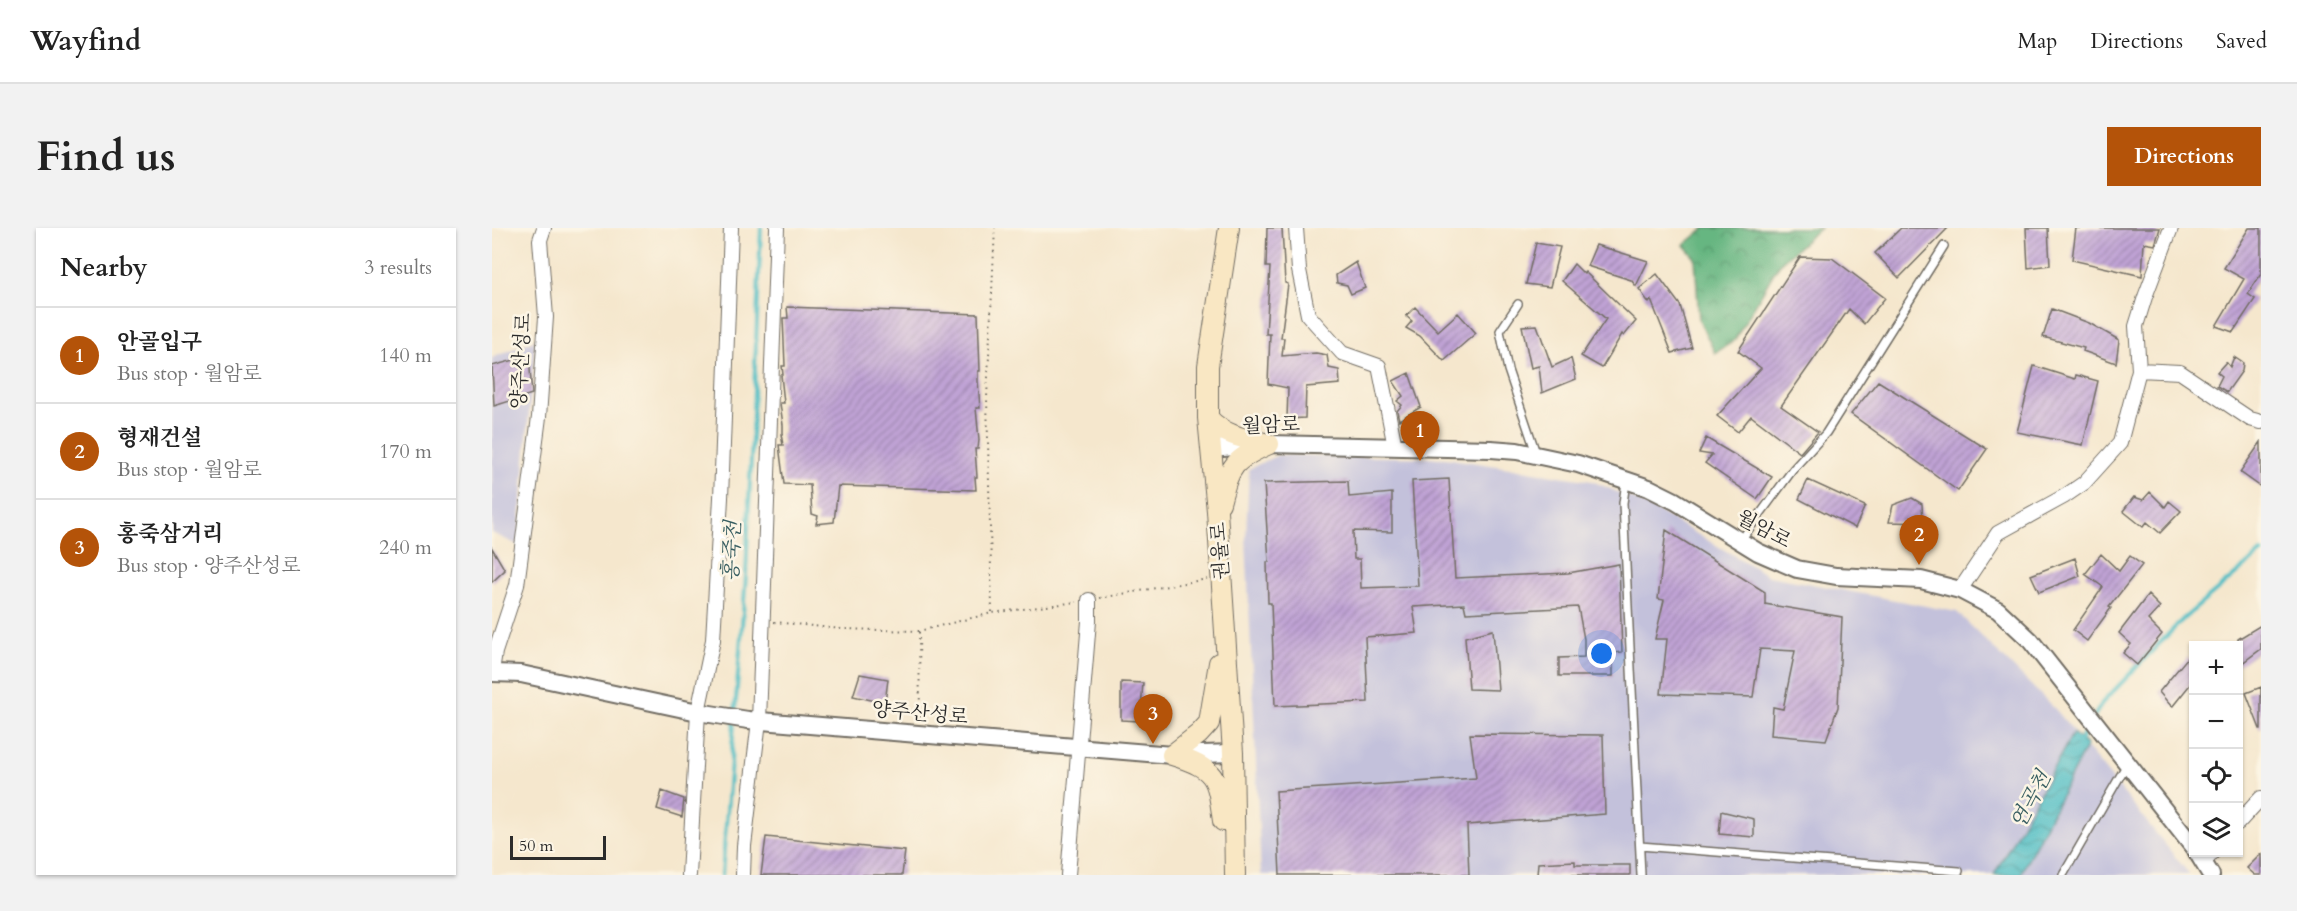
<!DOCTYPE html>
<html lang="en">
<head>
<meta charset="utf-8">
<style>
  body { margin:0; font-family:Cardo,"Noto Serif KR",serif; background:#f2f2f2; color:#222 }
  .controls { position:absolute; right:18px; bottom:18px; display:grid; overflow:hidden; border-radius:0px; box-shadow:0 2px 4px #0004 }
  .controls button { width:54px; height:54px; display:grid; place-items:center; padding:0; border:0; border-bottom:2px solid #e0e0e0; background:#fff; color:#222; font:30px sans-serif }
  .scale { position:absolute; left:18px; bottom:15px; width:96px; box-sizing:border-box; padding-left:6px; border:3px solid #2b2b2b; border-top:0; font-size:16px; line-height:21px; white-space:nowrap; color:#2b2b2b; -webkit-text-stroke:4px #fcf5e5; paint-order:stroke }
  .you { position:absolute; left:1110px; top:426px; width:21px; height:21px; margin:-15px; border:4px solid #fff; border-radius:50%; background:#1a73e8; box-shadow:0 0 0 9px #1a73e833 }
  .badge { display:grid; place-items:center; width:39px; height:39px; border-radius:50%; background:#b45309; color:#fff; font-size:20px; font-weight:700 }
  .pin { position:absolute; translate:-50% -50px; filter:drop-shadow(0 2px 3px #0008) }
  .pin::after { content:''; position:absolute; top:32px; width:21px; height:18px; background:inherit; clip-path:polygon(0 0,100% 0,50% 100%) }
  .list { margin:0; padding:0; list-style:none }
  h2 { display:flex; justify-content:space-between; align-items:center; height:78px; margin:0; padding:0 24px; font-size:26px }
  h2 small { font-size:20px; font-weight:400; color:#767676 }
  .list li { display:grid; grid-template-columns:39px 1fr auto; gap:18px; align-items:center; box-sizing:border-box; height:96px; padding:0 24px; border-top:2px solid #e0e0e0 }
  .list b { display:block; font-size:22px; white-space:nowrap }
  .list p { margin:0; font-size:20px; white-space:nowrap; color:#767676 }
  .list em { font-size:20px; font-style:normal; color:#767676 }
  .icon { flex:none; width:33px; height:33px; fill:none; stroke:currentColor; stroke-width:2; stroke-linecap:round; stroke-linejoin:round }
  .map { position:relative; flex:none; width:1769px; height:647px; overflow:hidden; border-radius:0px }
  header { display:flex; align-items:center; gap:36px; box-sizing:border-box; height:84px; padding:0 30px; background:#fff; border-bottom:2px solid #e0e0e0 }
  header strong { font-size:28px }
  nav { display:flex; gap:33px; margin-inline-start:auto; font-size:21px }
  .intro { display:flex; align-items:center; justify-content:space-between; box-sizing:border-box; height:144px; padding:0 36px }
  h1 { margin:0; font-size:42px }
  .button { padding:15px 27px; border-radius:0px; background:#b45309; color:#fff; font-size:21px; font-weight:700 }
  main { display:flex; gap:36px; padding:0 36px }
  aside { flex:1; background:#fff; border-radius:0px; box-shadow:0 2px 4px #0004 }
  .map>svg:first-child { display:block }
</style>
</head>
<body>
<header>
<strong>Wayfind</strong>
<nav><a>Map</a><a>Directions</a><a>Saved</a></nav>
</header>
<div class="intro"><h1>Find us</h1><a class="button">Directions</a></div>
<main>
<aside>
<h2>Nearby<small>3 results</small></h2>
<ul class="list">
<li><span class="badge">1</span><div><b>안골입구</b><p>Bus stop · 월암로</p></div><em>140 m</em></li>
<li><span class="badge">2</span><div><b>형재건설</b><p>Bus stop · 월암로</p></div><em>170 m</em></li>
<li><span class="badge">3</span><div><b>홍죽삼거리</b><p>Bus stop · 양주산성로</p></div><em>240 m</em></li>
</ul>
</aside>
<div class="map">
<svg width="1769" height="647" viewBox="0 0 1769 647">
  <defs>
    <pattern id="forest-crowns" width="20" height="18" patternUnits="userSpaceOnUse" patternTransform="scale(1.5)"><rect width="20" height="18" fill="#66b681"/><path d="M2 6a3 3 0 1 1 6 0M12 15a3 3 0 1 1 6 0" fill="none" stroke="#54946a"/></pattern>
    <pattern id="water-waves" width="16" height="10" patternUnits="userSpaceOnUse" patternTransform="scale(1.5)"><rect width="16" height="10" fill="#50bec5"/><path d="M0 5q4-4 8 0t8 0" fill="none" stroke="#439ba0"/></pattern>
    <pattern id="building-hatch" width="6" height="6" patternUnits="userSpaceOnUse" patternTransform="scale(1.5)"><rect width="6" height="6" fill="#c0a3d5"/><path d="M-1 1l2-2M0 6l6-6M5 7l2-2" fill="none" stroke="#9c85ad"/></pattern>
  </defs>
  <rect width="100%" height="100%" fill="#fcf5e5"/>
  <filter id="ink" filterUnits="userSpaceOnUse"><feTurbulence type="fractalNoise" baseFrequency=".0167" numOctaves="2"/><feDisplacementMap in="SourceGraphic" scale="12" xChannelSelector="R" yChannelSelector="G"/><feConvolveMatrix kernelMatrix="1 2 1 2 8 2 1 2 1" color-interpolation-filters="sRGB"/></filter>
  <filter id="wash" filterUnits="userSpaceOnUse"><feTurbulence type="fractalNoise" baseFrequency=".008" numOctaves="4" result="noise"/><feDisplacementMap in="SourceGraphic" scale="24" xChannelSelector="R" yChannelSelector="G"/><feGaussianBlur stdDeviation="1.35" result="paint"/><feColorMatrix in="noise" values="0 0 0 0 0 0 0 0 0 0 0 0 0 0 0 0 0 1.4 0 .05"/><feComposite in="paint" operator="in"/></filter>
  <g filter="url(#wash)">
    <rect width="100%" height="100%" fill="#f5e7cd"/>
    <path fill="#c3c1db" d="M43,112L26,317L0,305V130Z
      M786,227L953,230L1100,253L1155,277L1277,348L1465,384L1565,483L1698,647H769L754,310L757,241Z"/>
    <path fill="url(#forest-crowns)" stroke="#487056" stroke-width="1.5" d="M1213,0H1328L1287,36L1242,113L1223,125L1207,92L1203,30L1192,17Z"/>
    <path fill="url(#water-waves)" stroke="#3e7478" stroke-width="1.5" d="M1581,505L1595,517L1528,647H1502Z"/>
    <g fill="none" stroke-linecap="round" stroke-linejoin="round">
      <path stroke="#50bec5" stroke-width="4" d="M243,484L254,348L269,0
        M1603,487L1611,474L1691,391L1769,325
        M1586,516L1598,496
        M230,647L242,495"/>
    </g>
    <g id="blocks">
      <path fill="url(#building-hatch)" d="M775,0H790L793,55L796,56L789,110H792L790,128L824,125L835,127L837,140L847,142L848,156L814,159L813,190L795,191L796,160L776,156L778,106H774L778,39H774Z
        M1409,0H1456L1407,50L1383,25Z
        M1534,0H1556L1558,37L1536,40Z
        M1584,0H1668L1663,17L1652,15L1650,48L1580,32Z
        M1757,0H1769V46L1756,66L1763,71L1741,104L1724,98L1752,51L1732,40Z
        M1044,15L1068,19L1058,59L1034,56Z
        M1104,17L1156,33L1144,58L1139,52L1095,38Z
        M1308,29L1340,30L1393,70L1372,96L1357,81L1289,178L1326,204L1308,225L1259,188L1246,204L1225,188L1269,140L1246,123Z
        M864,34L873,60L859,66L855,57L845,55L844,47Z
        M1082,36L1092,46L1093,44L1144,93L1132,108L1130,106L1110,140L1089,128L1114,91L1070,53Z
        M1165,46L1188,77L1200,120L1180,125L1159,72L1157,75L1147,61Z
        M295,79L486,86L488,143H486V153L488,180H484L487,212L486,221H483L485,249H483L484,262L346,258L342,294L324,296L326,288L320,286L318,257L292,256L287,217H291L289,206H291V197L288,175H292L289,147H291L290,138H293L291,90H296Z
        M923,79L946,103L966,85L984,105L952,133L928,108L914,100L920,93L914,88Z
        M1560,81L1597,95L1627,112L1624,135L1591,123L1592,120L1551,109Z
        M1045,97L1060,139L1079,130L1084,151L1050,165L1047,138L1039,140L1030,98Z
        M37,128L40,166L2,178L0,138Z
        M1742,129L1751,135L1750,143L1735,164L1725,158L1730,148L1725,144L1734,134L1738,139Z
        M1542,138L1583,151L1584,147L1606,153L1591,217L1525,204Z
        M917,145L929,179L907,192L905,183L910,177L905,173L911,168L901,153Z
        M1386,153L1495,221L1466,263L1359,186Z
        M1214,210L1280,249L1265,271L1213,235L1220,227L1207,225Z
        M1769,214V259L1748,244Z
        M957,251L963,350L1076,345L1127,336L1130,424L1121,425V448H1067V430L1092,429V411L1086,379L974,385L972,376L921,379L925,405L873,409L876,474L783,478L779,375H776L775,334H777L772,255L856,253L857,269L900,265V304L861,303L862,331H868L869,360L926,358L920,253Z
        M1316,252L1373,278L1363,300L1307,271Z
        M1658,264L1673,279L1677,273L1689,283L1668,305L1655,294L1651,299L1631,283L1642,269L1651,272Z
        M1420,270L1430,276L1431,295L1397,294L1401,277Z
        M1174,302L1273,364V376L1350,389L1346,479L1334,512L1279,507L1281,479L1291,481L1303,423L1268,421L1261,469L1169,466L1175,411H1163L1172,372L1166,371Z
        M0,320L13,342L0,354Z
        M1609,326L1627,343L1638,328L1650,337L1617,379L1619,380L1595,413L1581,402L1611,359L1593,346Z
        M1583,330L1588,348L1547,364L1539,347Z
        M1656,367L1668,379L1656,392L1670,406L1645,437L1631,425L1639,416L1627,405Z
        M1769,397V421L1746,438V411Z
        M1001,402L1006,462L977,461L973,409Z
        M1696,429L1701,434V453L1680,479L1667,464Z
        M368,446L396,451L393,475L361,468Z
        M629,454L651,455L648,493L629,492Z
        M1769,459V501H1768L1754,465Z
        M978,506L1111,507L1113,586L975,597L977,647H788L784,563L984,550Z
        M170,563L192,571L190,589L165,581Z
        M1229,583L1262,591V609L1227,606Z
        M274,609L413,623L410,647H269Z
        M1769,626V647H1763L1755,640Z
        M1083,633V637H1138V647H1045L1046,635Z"/>
    </g>
  </g>
  <g filter="url(#ink)">
    <use href="#blocks" fill-opacity="0" stroke="#726d64" stroke-width="1.5"/>
    <g fill="none" stroke-linecap="round" stroke-linejoin="round">
      <defs>
        <path id="service" d="M1026,76L1008,103L1016,142L1044,225
          M1134,254L1131,275L1149,647
          M1249,312L1302,240L1334,205L1452,18
          M1148,618L1467,643
          M1571,647L1635,536"/>
        <path id="minor" d="M804,0L807,42L816,87L850,125L887,138L903,219
          M1647,142L1688,144L1758,191L1769,194
          M1468,362L1506,305L1573,268L1592,255L1628,215L1647,142L1644,98L1653,69L1679,0
          M0,443L3,424L25,357L47,189L54,89L48,12L52,0
          M1746,595L1769,570
          M1712,634L1721,624
          M197,647L206,484L221,412L229,270L239,0
          M251,647L252,618L267,493L285,0
          M576,647L597,393V372"/>
        <path id="tertiary" d="M719,221L777,216L999,221L1025,223L1086,236L1157,260L1183,273L1266,324L1305,341L1344,348L1429,352L1468,362L1506,382L1538,412L1702,620
          M0,445L29,446L206,484L256,492L680,527L741,525
          M1705,624L1719,647"/>
        <path id="secondary" d="M737,0L716,138V190L725,283L741,525L743,647
          M716,190C732,208 754,211 777,216
          M728,275C738,237 741,232 777,216
          M680,527L707,506L717,495L727,435
          M680,527C725,541 725,549 731,593"/>
      </defs>
      <use href="#service" stroke="#726d64" stroke-width="10"/>
      <use href="#minor" stroke="#726d64" stroke-width="16"/>
      <use href="#tertiary" stroke="#726d64" stroke-width="20"/>
      <use href="#secondary" stroke="#726d64" stroke-width="22"/>
      <path stroke="#726d64" stroke-width="2" stroke-dasharray="1.5 4.5" stroke-linecap="butt" d="M608,370L715,351
        M500,384L495,170L503,0
        M282,394L350,401L427,403L500,385L585,374
        M427,404L428,491"/>
      <use href="#service" stroke="#fff" stroke-width="7"/>
      <use href="#minor" stroke="#fff" stroke-width="14"/>
      <use href="#tertiary" stroke="#fff" stroke-width="16"/>
      <use href="#secondary" stroke="#f9e7c3" stroke-width="20"/>
    </g>
  </g>
  <g text-anchor="middle" dominant-baseline="central" stroke-width="5" stroke-linejoin="round" paint-order="stroke">
    <g font-size="20" fill="#2b2b2b" stroke="#fcf5e5">
      <text transform="translate(29 133) rotate(-87)">양주산성로</text>
      <text transform="translate(779 197) rotate(-2)">월암로</text>
      <text transform="translate(1272 301) rotate(28)">월암로</text>
      <text transform="translate(728 323) rotate(-94)">권율로</text>
      <text transform="translate(428 485) rotate(5)">양주산성로</text>
    </g>
    <g font-size="21" font-style="italic" fill="#385e61" stroke="#fcf5e5">
      <text transform="translate(240 323) rotate(-87)">홍죽천</text>
      <text transform="translate(1539 572) rotate(-62)">연곡천</text>
    </g>
  </g>
</svg>
<div class="controls">
<button>+</button>
<button>−</button>
<button><svg class="icon" aria-label="locate" viewBox="0 0 24 24"><circle cx="12" cy="12" r="6"/><path d="M12 2v4M12 18v4M2 12h4M18 12h4"/></svg></button>
<button><svg class="icon" aria-label="layers" viewBox="0 0 24 24"><path d="M12 4l9 5-9 5-9-5zM3 14l9 5 9-5"/></svg></button>
</div>
<div class="scale">50 m</div>
<div class="you"></div>
<div class="pin badge" style="left:928px;top:233px">1</div>
<div class="pin badge" style="left:1427px;top:337px">2</div>
<div class="pin badge" style="left:661px;top:516px">3</div>
</div>
</main>
</body>
</html>
